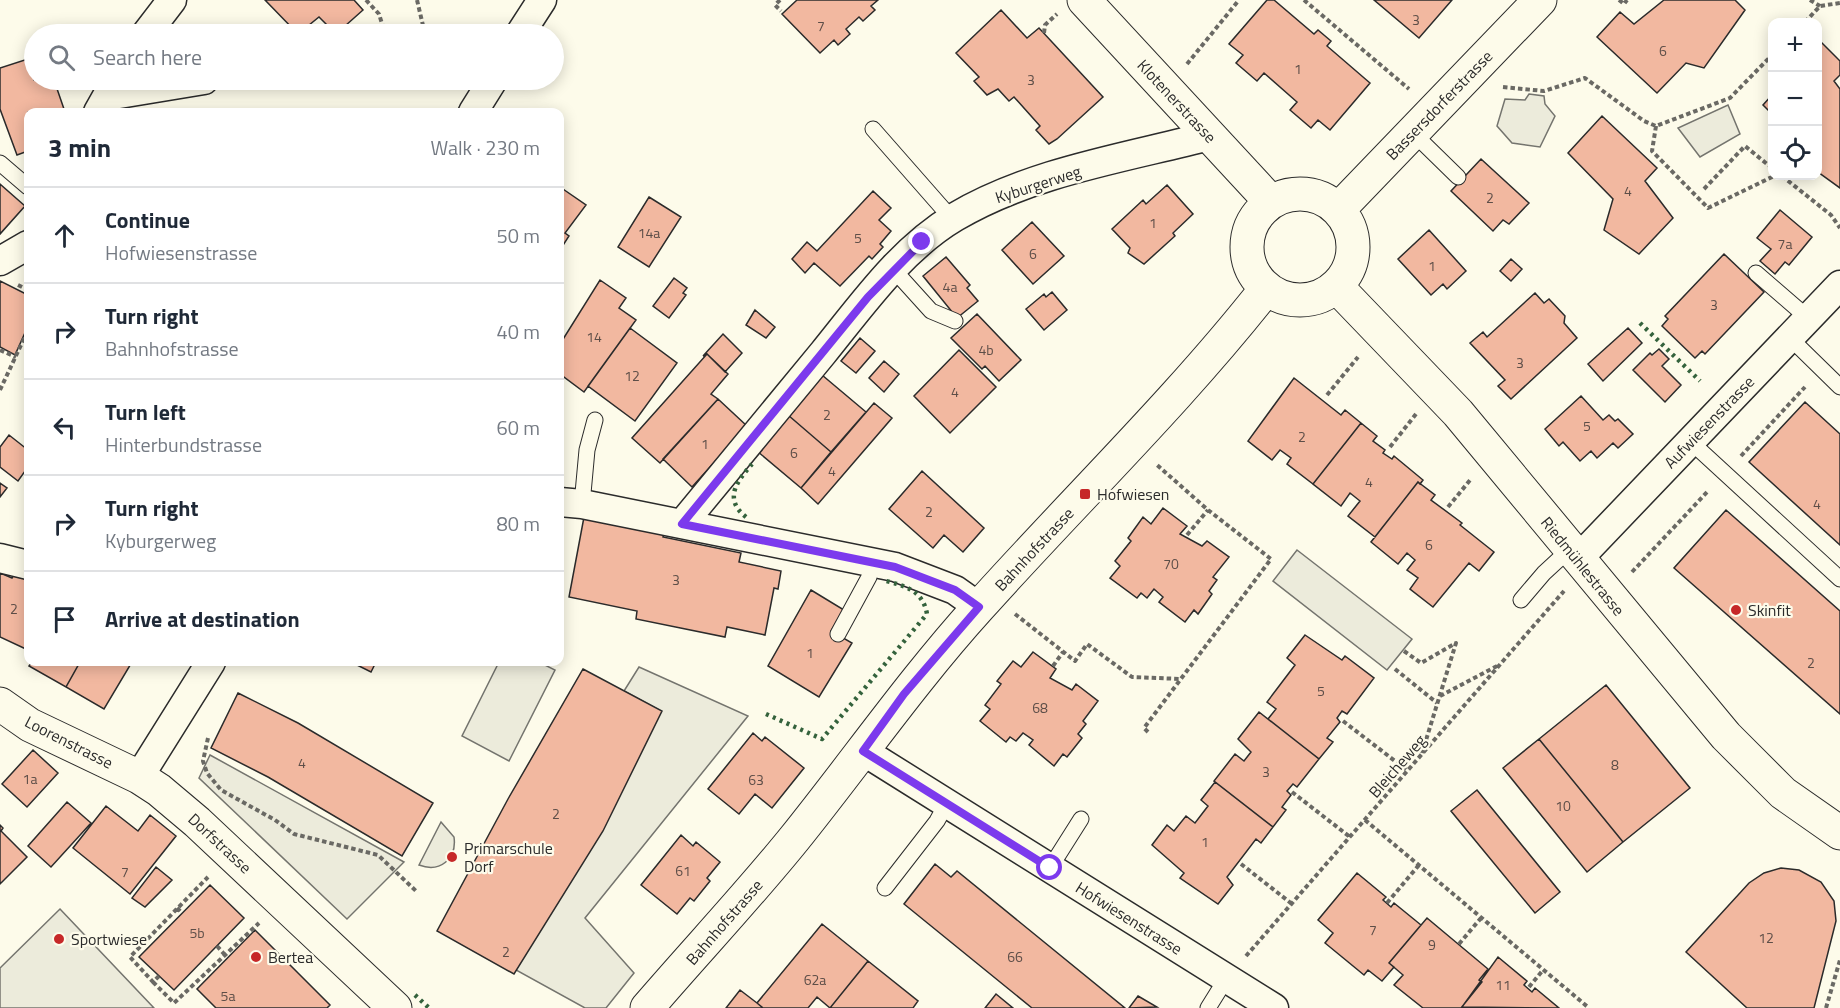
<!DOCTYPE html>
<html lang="en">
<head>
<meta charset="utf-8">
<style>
  body { margin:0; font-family:"Titillium Web",sans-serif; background:#f2f2f3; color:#1f2937 }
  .controls { position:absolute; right:18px; top:18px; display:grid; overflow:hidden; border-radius:12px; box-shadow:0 3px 15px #0003 }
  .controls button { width:54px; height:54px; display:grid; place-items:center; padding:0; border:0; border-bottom:2px solid #e0e1e3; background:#fff; color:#1f2937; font:30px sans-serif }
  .stop { position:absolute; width:18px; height:18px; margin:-14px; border:4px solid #7c3aed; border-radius:50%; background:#fff }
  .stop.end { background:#7c3aed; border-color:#fff; box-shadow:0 2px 6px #0008 }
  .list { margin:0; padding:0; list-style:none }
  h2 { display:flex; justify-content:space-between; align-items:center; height:78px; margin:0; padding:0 24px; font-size:26px }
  h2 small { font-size:20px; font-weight:400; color:#747a83 }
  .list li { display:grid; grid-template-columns:39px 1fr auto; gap:18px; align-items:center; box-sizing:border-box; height:96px; padding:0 24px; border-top:2px solid #e0e1e3 }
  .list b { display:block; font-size:22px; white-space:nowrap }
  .list p { margin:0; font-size:20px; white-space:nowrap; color:#747a83 }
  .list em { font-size:20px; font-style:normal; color:#747a83 }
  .icon { flex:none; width:33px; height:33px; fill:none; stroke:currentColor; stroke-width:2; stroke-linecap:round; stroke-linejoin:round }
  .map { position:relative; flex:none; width:1840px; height:1008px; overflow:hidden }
  .search { position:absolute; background:#fff; box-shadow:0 3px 15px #0003; left:24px; top:24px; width:540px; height:66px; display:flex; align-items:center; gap:15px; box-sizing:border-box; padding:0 21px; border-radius:33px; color:#747a83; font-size:22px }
  .panel { position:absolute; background:#fff; box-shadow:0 3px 15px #0003; left:24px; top:108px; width:540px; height:558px; border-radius:12px }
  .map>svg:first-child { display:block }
</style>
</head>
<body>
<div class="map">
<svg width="1840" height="1008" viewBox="0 0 1840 1008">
  <rect width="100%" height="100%" fill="#fdfbea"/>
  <path fill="#ecebdb" stroke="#74746e" stroke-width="1.5" d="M1529,94L1544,96L1545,104L1555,116L1540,147L1512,143L1497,126L1505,99L1525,100Z
    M1728,105L1740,134L1700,157L1678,128Z
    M1297,550L1412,639L1387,670L1273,581Z
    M499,662H539L555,670L509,761L462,736Z
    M639,667L748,716L585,918L634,973L606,1008H585L516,970L661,711L624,691Z
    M210,755L404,862L347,919L199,778Z
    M441,822L454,837C457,859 440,873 419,865Z
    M60,909L154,1008H0V968Z"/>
  <path fill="#f2b8a0" stroke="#2b2b2b" stroke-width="1.5" d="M265,0H354L363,10L336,34L319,17L298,34Z
    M797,0H878L871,6L875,10L863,21L859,17L846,29L850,34L838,45L834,40L820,53L782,14Z
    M1267,0H1274L1314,34L1318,30L1331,41L1327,46L1370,83L1330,130L1318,120L1311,128L1290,110L1297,102L1264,73L1257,81L1236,63L1243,55L1229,44Z
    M1374,0H1452L1419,38Z
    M1664,0H1735L1745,10L1704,68L1686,63L1657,93L1597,37L1620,12L1634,24Z
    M1001,10L1027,38L1039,28L1103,97L1057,139L1049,144L1036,130L1040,126L1014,97L1009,101L998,89L987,95L974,81L979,77L956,53Z
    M1821,42L1840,61V75L1834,81L1840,89V188L1818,172V45Z
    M34,57V80H54L65,112H28V151L17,155L0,109V68Z
    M1772,95V114L1763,105Z
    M1602,116L1657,168L1645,181L1673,218L1639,254L1604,230L1613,199L1568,153Z
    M1481,159L1529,203L1509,224L1503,220L1493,231L1451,191Z
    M0,184L25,206L0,234Z
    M1167,185L1193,214L1173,233L1175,236L1144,264L1128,253L1130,248L1112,229L1143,200L1146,204Z
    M560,187L586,205L565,233L569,236L560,250Z
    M873,191L891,208L879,220L891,231L880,244L883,247L872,259L869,256L840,286L814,263L805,273L792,259L807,242L817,251Z
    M649,197L681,217L649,267L618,247Z
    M1780,210L1812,237L1789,265L1785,262L1775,274L1760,261L1771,249L1757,238Z
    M1032,222L1064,256L1033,284L1002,250Z
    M1429,230L1466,271L1447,289L1443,284L1431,295L1398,259Z
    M1724,254L1764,292L1705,354L1702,351L1695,358L1662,326L1668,319L1665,316Z
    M946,257L970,285L967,288L978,301L957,318L923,276Z
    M1511,259L1522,269L1511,281L1500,271Z
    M674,278L687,288L683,293L686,295L669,318L653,306Z
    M600,280L626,298L619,308L636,320L584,392L560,374V344Z
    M0,281L28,295V326L15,355L0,347Z
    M1052,292L1067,310L1044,330L1026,309L1044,294L1046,297Z
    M1535,293L1544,303L1549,299L1565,316L1564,323L1577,338L1511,399L1498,386L1505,380L1470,343L1483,332L1487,337Z
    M755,310L775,327L766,338L746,325Z
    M977,314L1021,360L999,381L985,366L982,369L951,338Z
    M630,328L677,363L635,421L588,386Z
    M1628,328L1642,343L1603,381L1588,364Z
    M723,334L742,353L725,372L707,354L703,356Z
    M860,338L875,351L856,373L841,361Z
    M1659,349L1669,359L1662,366L1681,385L1665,402L1633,370L1650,353L1652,355Z
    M959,350L996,387L950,433L914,396Z
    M707,354L728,374L711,394L718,399L660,463L632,438Z
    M884,361L899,374L884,392L869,378Z
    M822,375L866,412L831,452L788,415Z
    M1294,378L1341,415L1345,410L1361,423L1313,484L1287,464L1291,458L1280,450L1272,460L1248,441Z
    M1581,396L1603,420L1609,415L1615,421L1618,419L1633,434L1618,448L1613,443L1597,458L1591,451L1580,461L1563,442L1559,446L1545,429Z
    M718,399L747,426L692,487L663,459Z
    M1805,402L1840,434V545L1749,462Z
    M874,403L892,418L818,504L801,488Z
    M788,415L831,452L801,488L757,451Z
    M1361,423L1377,436L1373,441L1385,450L1383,453L1392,459L1394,456L1423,480L1420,484L1418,482L1375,537L1348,516L1360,501L1350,493L1341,506L1313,484Z
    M9,435L28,450V467L18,481L0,467V447Z
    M922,471L984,528L963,552L944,535L933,548L889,509Z
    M1418,482L1435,495L1431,500L1462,523L1460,525L1494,552L1479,571L1469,563L1433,607L1410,589L1418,578L1407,570L1415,560L1407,553L1398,564L1371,542Z
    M0,483L7,488L0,497Z
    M1163,508L1187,526L1180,534L1202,546L1207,541L1229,557L1213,577L1217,580L1209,591L1212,594L1198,614L1194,610L1185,622L1159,602L1163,597L1154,589L1147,598L1141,593L1137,598L1110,578L1120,566L1115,561L1131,541L1128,538L1143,517L1151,524Z
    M1726,510L1840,611V714L1674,568Z
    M584,517L664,533L663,537L741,553L739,562L781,571L778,589L774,588L765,635L727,627L725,637L636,619L637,611L569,597Z
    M0,573L12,578L15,573L28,579V650L0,637Z
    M811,590L844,610L831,631L852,643L819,697L768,666Z
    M1305,635L1342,660L1345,656L1374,678L1347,714L1342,711L1337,718L1340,722L1327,738L1333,742L1319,759L1268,719L1276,709L1267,702L1295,665L1287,658Z
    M1033,652L1056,669L1050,678L1072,690L1076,684L1098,701L1083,721L1086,724L1078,734L1082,738L1067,757L1063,754L1054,766L1029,745L1033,740L1023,733L1016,741L1010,737L1006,742L980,721L990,709L985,705L1001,684L997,681L1013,661L1021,667Z
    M32,662H80L66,687L29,666Z
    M80,662H132L104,709L66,687Z
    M351,662H376L371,672Z
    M583,669L662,711L603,831L514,974L437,931L508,799Z
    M1606,685L1690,788L1623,842L1539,739Z
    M238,693L298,723L433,803L402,856L268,777L211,748Z
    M1259,712L1319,759L1297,787L1293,784L1287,791L1291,795L1282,807L1286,810L1273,827L1214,781L1235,754L1244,761L1251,752L1238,739Z
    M753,733L762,741L765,737L804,768L772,808L755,794L739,814L708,789Z
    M1539,739L1623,842L1587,872L1503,768Z
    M33,750L58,773L27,807L2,784Z
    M1215,782L1273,827L1261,843L1256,839L1227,877L1233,885L1218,904L1180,878L1184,873L1152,845L1167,825L1174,831L1186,816L1195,823L1208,806L1201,800Z
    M1477,790L1560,892L1535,913L1451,811Z
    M67,802L91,823L51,867L28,846Z
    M106,806L138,831L150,815L176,836L130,894L73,848Z
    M0,825L3,828L1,831L27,857L0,884Z
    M681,835L693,846L696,842L720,862L707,878L710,881L694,901L690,898L677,914L641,885Z
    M935,864L951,877L957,871L1125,1008H1032L904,904Z
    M156,867L172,880L145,907L132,898Z
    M1781,868L1799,870L1821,882L1834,901L1836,921L1814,1008H1747L1686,952L1749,883L1764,873Z
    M1357,873L1386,897L1383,900L1391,907L1394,903L1421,925L1389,963L1394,967L1382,981L1368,970L1364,975L1325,943L1333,933L1318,920Z
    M210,885L244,918L174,990L139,957Z
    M1427,918L1488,969L1479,980L1482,982L1461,1008H1423L1394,985L1403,975L1389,963Z
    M822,924L868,961L830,1008L817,997L808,1008H763L757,1003Z
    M255,930L330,1005L327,1008H216L197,989Z
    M1498,957L1527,981L1524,985L1532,992L1535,988L1559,1008L1462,1007Z
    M868,961L918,1001L913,1008H830Z
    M740,990L757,1003L763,1008H726Z
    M996,994L1013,1008H985Z
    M1138,996L1157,1007L1129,1008Z"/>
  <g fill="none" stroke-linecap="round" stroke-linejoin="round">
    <defs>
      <path id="service" d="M873,129L952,219
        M1413,133L1458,177
        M0,163L28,187
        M893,269L931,311L955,321
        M1756,273L1808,318
        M1790,338L1840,387
        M1691,442L1840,579
        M582,504L587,450L595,420
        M1521,600L1544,573L1570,549
        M838,634L869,577L871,562
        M1050,868L1081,819
        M885,888L937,821L947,803
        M1208,1008L1226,979"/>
      <path id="minor" d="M146,34L172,0
        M520,34L542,0
        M98,112L107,96L204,80
        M473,112L493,80
        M0,261L28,245
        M560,502L582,504L895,567L955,590L979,607
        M682,524C729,467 776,410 823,353C862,305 901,249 955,217C1031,172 1124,158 1209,136
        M0,558L28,565
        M1578,559L1840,285
        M863,751L1274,1008
        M139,777L211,662"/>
      <path id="tertiary" d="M1084,0L1271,202
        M1247 247a53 53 0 1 1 106 0a53 53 0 1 1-106 0Z
        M1338,210L1540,0
        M1337,287L1458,413L1726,736L1783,793L1840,833
        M0,704L30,725L139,777L159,790L197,822L395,1008
        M647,1008C696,951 747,897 794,839C856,762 912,681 979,607C1074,501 1177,402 1266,289"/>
    </defs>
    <use href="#service" stroke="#2b2b2b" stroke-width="17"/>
    <use href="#minor" stroke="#2b2b2b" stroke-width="31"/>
    <use href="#tertiary" stroke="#2b2b2b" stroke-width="35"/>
    <path stroke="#6a6964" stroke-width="4" stroke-dasharray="4.5 3" stroke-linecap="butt" d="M366,0L379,14L384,30L378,34
      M417,0L425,34
      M780,0L775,5L781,11
      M1304,0L1409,89
      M1619,0L1624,4L1627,0
      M1810,0L1820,6
      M1805,22L1820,6L1840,3
      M1044,33L1045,25L1057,14
      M1187,64L1239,0
      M1503,87L1544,91L1585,78L1644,121L1656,126L1730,98L1772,55
      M1656,126L1652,151L1708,208L1774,176
      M1782,176L1831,215L1840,228
      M1704,189L1745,146L1772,168
      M18,285L28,290
      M0,350L16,357
      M0,390L28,330
      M1327,395L1358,357
      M1390,447L1416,414
      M1741,456L1805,387
      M1448,507L1471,479
      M1187,535L1208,510
      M1632,572L1709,490
      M1015,614L1075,661L1087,644L1132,677L1181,679
      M1404,651L1421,663L1456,643L1422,753
      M1053,666L1063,652
      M1395,669L1437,703
      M1440,696L1499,665
      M1343,721L1408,771
      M1148,732L1144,728L1271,559L1208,510L1156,464
      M208,738L203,761L207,773L221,790L275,820L294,834L378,855L416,891
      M1292,792L1350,837
      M1365,820L1589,1008
      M1241,864L1292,904
      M1387,903L1419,865
      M177,908L182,913
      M1459,944L1481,918
      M217,946L225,955
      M1246,956L1564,591
      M159,976L153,982L130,957L208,877
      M153,982L174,1003L259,923
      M1529,987L1543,970
      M1826,1008L1840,960"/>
    <use href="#service" stroke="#fdfbea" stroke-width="15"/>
    <use href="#minor" stroke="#fdfbea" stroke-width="28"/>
    <use href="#tertiary" stroke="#fdfbea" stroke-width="33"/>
    <path stroke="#34623c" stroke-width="4.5" stroke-dasharray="3 4.5" stroke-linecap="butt" d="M1640,323L1700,381
      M746,517C723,499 737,481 752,464
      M766,714L822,739L927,614C923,591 906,586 886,581
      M415,995L429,1008"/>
  </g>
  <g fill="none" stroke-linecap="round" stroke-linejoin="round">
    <path stroke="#7c3aed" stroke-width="8" d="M922,242L868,297L682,524L895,567L955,590L979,607L904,694L863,751L1050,868"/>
  </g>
  <g fill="#c62828" stroke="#fdfbea" stroke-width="2">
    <rect x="1079" y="488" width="12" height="12" rx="3"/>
    <circle cx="1736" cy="610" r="6"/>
    <circle cx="452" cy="857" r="6"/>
    <circle cx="59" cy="939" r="6"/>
    <circle cx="256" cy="957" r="6"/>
  </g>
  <g text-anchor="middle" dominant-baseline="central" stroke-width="4.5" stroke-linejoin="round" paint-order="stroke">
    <g font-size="14" fill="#5d4e48">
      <text x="1416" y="19">3</text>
      <text x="821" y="25">7</text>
      <text x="1663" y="50">6</text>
      <text x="1298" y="68">1</text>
      <text x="1031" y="79">3</text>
      <text x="1628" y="190">4</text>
      <text x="1490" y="197">2</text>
      <text x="1153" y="222">1</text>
      <text x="649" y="232">14a</text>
      <text x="858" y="237">5</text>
      <text x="1785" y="243">7a</text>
      <text x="1033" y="253">6</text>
      <text x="1432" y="265">1</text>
      <text x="950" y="286">4a</text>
      <text x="1714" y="304">3</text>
      <text x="594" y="336">14</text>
      <text x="986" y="349">4b</text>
      <text x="1520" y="362">3</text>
      <text x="632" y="375">12</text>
      <text x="955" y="391">4</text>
      <text x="827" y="414">2</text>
      <text x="1587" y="425">5</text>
      <text x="1302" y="436">2</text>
      <text x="705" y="443">1</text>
      <text x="794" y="452">6</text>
      <text x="832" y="470">4</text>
      <text x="1369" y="481">4</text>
      <text x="1817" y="503">4</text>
      <text x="929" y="511">2</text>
      <text x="1429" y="544">6</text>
      <text x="1171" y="563">70</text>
      <text x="676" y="579">3</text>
      <text x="14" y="608">2</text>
      <text x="810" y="652">1</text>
      <text x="1811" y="662">2</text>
      <text x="1321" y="690">5</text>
      <text x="1040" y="707">68</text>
      <text x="302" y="762">4</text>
      <text x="1615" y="764">8</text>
      <text x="1266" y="771">3</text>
      <text x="30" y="778">1a</text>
      <text x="756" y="779">63</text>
      <text x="1563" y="805">10</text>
      <text x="556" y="813">2</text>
      <text x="1205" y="841">1</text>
      <text x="683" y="870">61</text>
      <text x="125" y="871">7</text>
      <text x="1373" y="929">7</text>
      <text x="197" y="932">5b</text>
      <text x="1766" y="937">12</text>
      <text x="1432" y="944">9</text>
      <text x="506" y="951">2</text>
      <text x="1015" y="956">66</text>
      <text x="815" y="979">62a</text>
      <text x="1503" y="984">11</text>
      <text x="228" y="995">5a</text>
    </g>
    <g font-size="16" fill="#2b2b2b" stroke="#fdfbea">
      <text transform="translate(1177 101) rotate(47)">Klotenerstrasse</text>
      <text transform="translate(1439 105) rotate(-46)">Bassersdorferstrasse</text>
      <text transform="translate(1038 184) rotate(-18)">Kyburgerweg</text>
      <text transform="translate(1709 422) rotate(-46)">Aufwiesenstrasse</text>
      <text transform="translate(1034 549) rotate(-47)">Bahnhofstrasse</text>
      <text transform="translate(1583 566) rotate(51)">Riedmühlestrasse</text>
      <text transform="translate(69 742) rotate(27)">Loorenstrasse</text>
      <text transform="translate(1397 766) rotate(-49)">Bleicheweg</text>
      <text transform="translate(220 843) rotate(43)">Dorfstrasse</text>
      <text transform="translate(1129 918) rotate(32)">Hofwiesenstrasse</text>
      <text transform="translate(724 922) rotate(-49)">Bahnhofstrasse</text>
    </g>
    <g font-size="16" fill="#2b2b2b" stroke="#fdfbea" text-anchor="start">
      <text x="1097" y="494">Hofwiesen</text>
      <text x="1748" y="610">Skinfit</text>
      <text x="464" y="848">Primarschule<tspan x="464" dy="18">Dorf</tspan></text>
      <text x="71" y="939">Sportwiese</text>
      <text x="268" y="957">Bertea</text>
    </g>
  </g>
</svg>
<div class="controls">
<button>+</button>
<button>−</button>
<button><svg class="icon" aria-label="locate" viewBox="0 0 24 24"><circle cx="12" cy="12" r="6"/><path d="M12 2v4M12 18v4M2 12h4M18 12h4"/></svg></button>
</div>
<div class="stop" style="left:1050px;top:868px"></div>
<div class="stop end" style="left:922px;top:242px"></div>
<div class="search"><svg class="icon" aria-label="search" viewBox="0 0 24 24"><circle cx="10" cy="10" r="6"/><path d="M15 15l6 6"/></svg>Search here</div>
<section class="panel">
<h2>3 min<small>Walk · 230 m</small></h2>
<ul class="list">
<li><svg class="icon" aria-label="ahead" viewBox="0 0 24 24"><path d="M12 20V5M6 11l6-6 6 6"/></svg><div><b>Continue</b><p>Hofwiesenstrasse</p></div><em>50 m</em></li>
<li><svg class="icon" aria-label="right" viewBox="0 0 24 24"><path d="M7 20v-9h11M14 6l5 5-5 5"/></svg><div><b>Turn right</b><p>Bahnhofstrasse</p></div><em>40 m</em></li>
<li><svg class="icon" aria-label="left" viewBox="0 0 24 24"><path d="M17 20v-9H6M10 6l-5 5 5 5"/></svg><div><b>Turn left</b><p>Hinterbundstrasse</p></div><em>60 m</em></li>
<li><svg class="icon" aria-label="right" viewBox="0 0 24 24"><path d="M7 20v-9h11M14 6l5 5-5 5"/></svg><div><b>Turn right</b><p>Kyburgerweg</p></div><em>80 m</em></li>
<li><svg class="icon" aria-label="arrive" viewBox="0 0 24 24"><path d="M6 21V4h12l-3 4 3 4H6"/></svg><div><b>Arrive at destination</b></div></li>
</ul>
</section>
</div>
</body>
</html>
